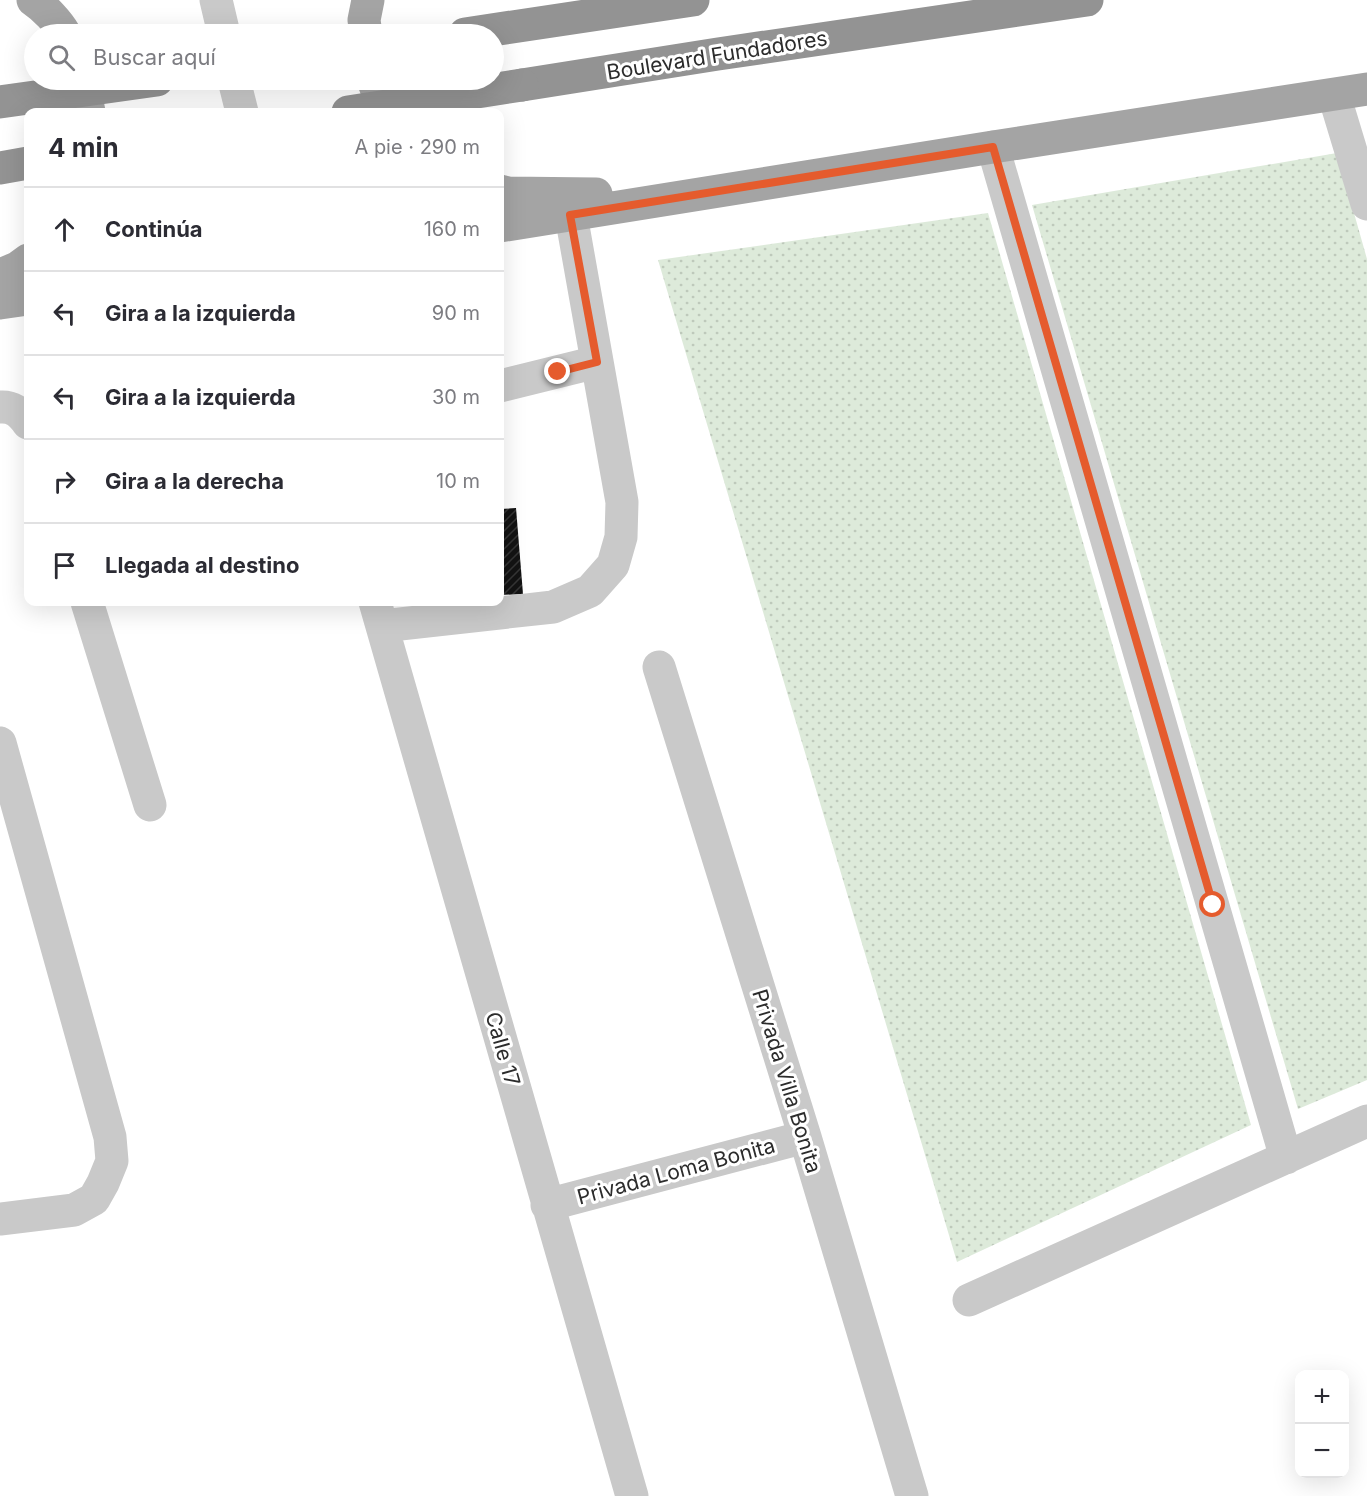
<!DOCTYPE html>
<html lang="es">
<head>
<meta charset="utf-8">
<style>
  body { margin:0; font-family:Inter,sans-serif; background:#f2f2f3; color:#2b2b33 }
  .controls { position:absolute; right:18px; bottom:18px; display:grid; overflow:hidden; border-radius:12px; box-shadow:0 6px 24px #0002 }
  .controls button { width:54px; height:54px; display:grid; place-items:center; padding:0; border:0; border-bottom:2px solid #e1e1e2; background:#fff; color:#2b2b33; font:30px sans-serif }
  .stop { position:absolute; width:18px; height:18px; margin:-14px; border:4px solid #e55b2d; border-radius:50%; background:#fff }
  .stop.end { background:#e55b2d; border-color:#fff; box-shadow:0 2px 6px #0008 }
  .list { margin:0; padding:0; list-style:none }
  h2 { display:flex; justify-content:space-between; align-items:center; height:78px; margin:0; padding:0 24px; font-size:26px }
  h2 small { font-size:20px; font-weight:400; color:#7c7c81 }
  .list li { display:grid; grid-template-columns:39px 1fr auto; gap:18px; align-items:center; box-sizing:border-box; height:84px; padding:0 24px; border-top:2px solid #e1e1e2 }
  .list b { display:block; font-size:22px; white-space:nowrap }
  .list em { font-size:20px; font-style:normal; color:#7c7c81 }
  .icon { flex:none; width:33px; height:33px; fill:none; stroke:currentColor; stroke-width:2; stroke-linecap:round; stroke-linejoin:round }
  .map { position:relative; flex:none; width:1367px; height:1496px; overflow:hidden }
  .search { position:absolute; background:#fff; box-shadow:0 6px 24px #0002; left:24px; top:24px; width:480px; height:66px; display:flex; align-items:center; gap:15px; box-sizing:border-box; padding:0 21px; border-radius:33px; color:#7c7c81; font-size:22px }
  .panel { position:absolute; background:#fff; box-shadow:0 6px 24px #0002; left:24px; top:108px; width:480px; height:498px; border-radius:12px }
  .map>svg:first-child { display:block }
</style>
</head>
<body>
<div class="map">
<svg width="1367" height="1496" viewBox="0 0 1367 1496">
  <defs>
    <pattern id="grass-dots" width="8" height="8" patternUnits="userSpaceOnUse" patternTransform="scale(1.5)"><rect width="8" height="8" fill="#ddeada"/><path d="M2 2h.1M6 6h.1" fill="none" stroke="#bec9bb" stroke-width="1.8" stroke-linecap="round"/></pattern>
    <pattern id="building-hatch" width="6" height="6" patternUnits="userSpaceOnUse" patternTransform="scale(1.5)"><rect width="6" height="6" fill="#131313"/><path d="M-1 1l2-2M0 6l6-6M5 7l2-2" fill="none" stroke="#363636"/></pattern>
  </defs>
  <rect width="100%" height="100%" fill="#fff"/>
  <path fill="url(#grass-dots)" d="M1337,153L1367,259V1080L1298,1109L1032,205Z
    M988,213L1251,1125L957,1262L658,260Z"/>
  <path fill="url(#building-hatch)" d="M516,508L523,594L500,595V509Z"/>
  <g fill="none" stroke-linecap="round" stroke-linejoin="round">
    <path stroke="#c9c9c9" stroke-width="33" d="M216,0L224,34
      M234,80L242,112
      M1334,95L1367,204
      M993,147L1286,1158
      M500,386L597,362
      M0,407C13,406 21,413 28,423
      M87,602L150,805
      M375,602L632,1496
      M382,626L553,607L590,591L613,565L621,537L622,502L571,215
      M659,667L805,1137L912,1496
      M0,743L110,1137L112,1161L103,1183L94,1199L74,1210L0,1219
      M547,1205L805,1137
      M969,1300L1367,1121"/>
    <path stroke="#a4a4a4" stroke-width="33" d="M33,0C45,8 58,22 65,34
      M366,34L364,20L368,0
      M83,80L89,112
      M373,80L385,112
      M500,191L508,193L596,194
      M500,226L993,147L1367,89
      M0,275L17,268L28,260
      M0,303L28,299"/>
    <path stroke="#939393" stroke-width="33" d="M465,34L693,0
      M522,85L718,54L1087,0
      M0,168L28,163"/>
    <path stroke="#939393" stroke-width="33" d="M0,102L157,80
      M348,112L522,85"/>
  </g>
  <g fill="none" stroke-linecap="round" stroke-linejoin="round">
    <path stroke="#e55b2d" stroke-width="8" d="M558,372L597,362L570,215L993,147L1213,905"/>
  </g>
  <g text-anchor="middle" dominant-baseline="central" stroke-width="6" stroke-linejoin="round" paint-order="stroke">
    <g font-size="21" fill="#2c2c2c" stroke="#fff">
      <text transform="translate(717 55) rotate(-9)">Boulevard Fundadores</text>
      <text transform="translate(503 1049) rotate(74)">Calle 17</text>
      <text transform="translate(787 1081) rotate(73)">Privada Villa Bonita</text>
      <text transform="translate(676 1171) rotate(-15)">Privada Loma Bonita</text>
    </g>
  </g>
</svg>
<div class="controls">
<button>+</button>
<button>−</button>
</div>
<div class="stop" style="left:1213px;top:905px"></div>
<div class="stop end" style="left:558px;top:372px"></div>
<div class="search"><svg class="icon" aria-label="search" viewBox="0 0 24 24"><circle cx="10" cy="10" r="6"/><path d="M15 15l6 6"/></svg>Buscar aquí</div>
<section class="panel">
<h2>4 min<small>A pie · 290 m</small></h2>
<ul class="list">
<li><svg class="icon" aria-label="ahead" viewBox="0 0 24 24"><path d="M12 20V5M6 11l6-6 6 6"/></svg><div><b>Continúa</b></div><em>160 m</em></li>
<li><svg class="icon" aria-label="left" viewBox="0 0 24 24"><path d="M17 20v-9H6M10 6l-5 5 5 5"/></svg><div><b>Gira a la izquierda</b></div><em>90 m</em></li>
<li><svg class="icon" aria-label="left" viewBox="0 0 24 24"><path d="M17 20v-9H6M10 6l-5 5 5 5"/></svg><div><b>Gira a la izquierda</b></div><em>30 m</em></li>
<li><svg class="icon" aria-label="right" viewBox="0 0 24 24"><path d="M7 20v-9h11M14 6l5 5-5 5"/></svg><div><b>Gira a la derecha</b></div><em>10 m</em></li>
<li><svg class="icon" aria-label="arrive" viewBox="0 0 24 24"><path d="M6 21V4h12l-3 4 3 4H6"/></svg><div><b>Llegada al destino</b></div></li>
</ul>
</section>
</div>
</body>
</html>
